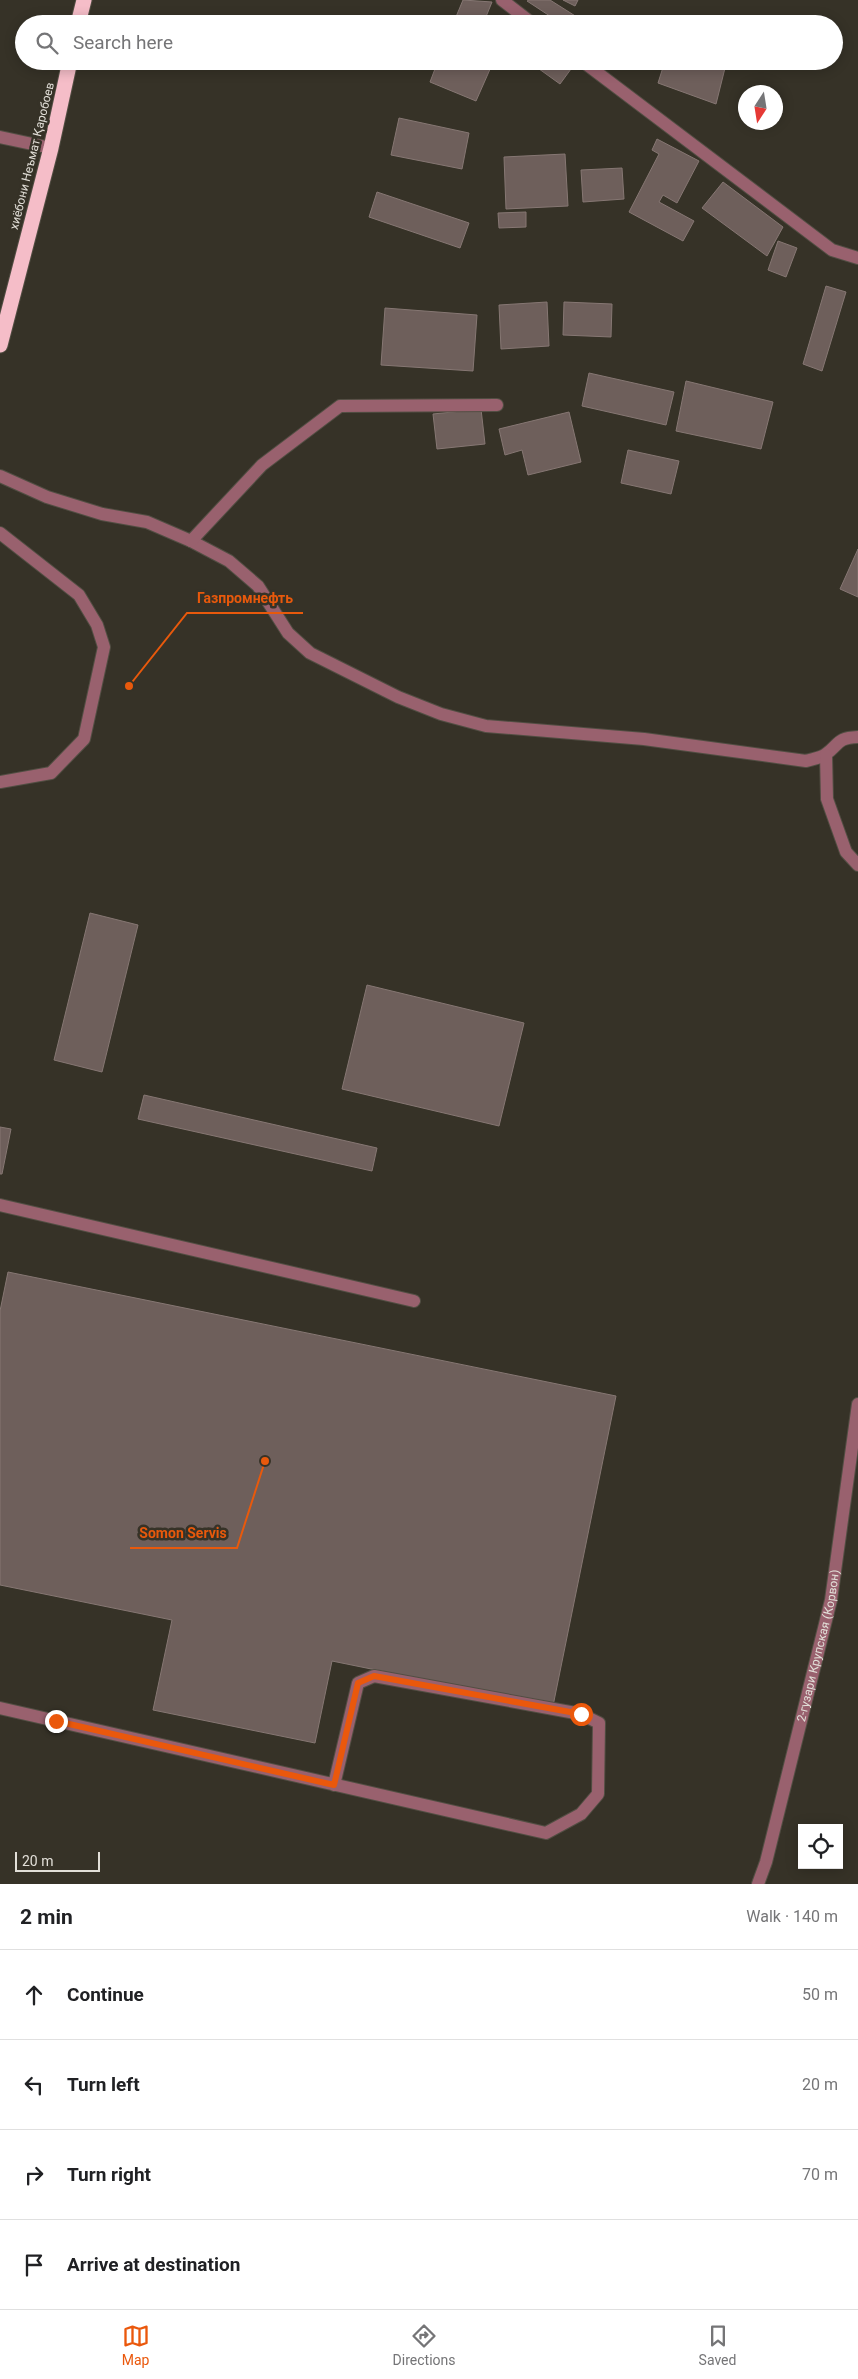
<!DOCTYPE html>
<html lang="en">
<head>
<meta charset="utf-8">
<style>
  body { margin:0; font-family:Roboto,sans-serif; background:#f2f2f2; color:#202124 }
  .controls { position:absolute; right:15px; bottom:15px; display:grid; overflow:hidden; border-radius:0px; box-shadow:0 2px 12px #0003 }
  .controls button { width:45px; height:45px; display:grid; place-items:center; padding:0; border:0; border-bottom:1px solid #e0e0e0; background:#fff; color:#202124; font:25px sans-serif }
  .compass { position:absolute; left:738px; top:85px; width:45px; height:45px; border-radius:50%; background:#fff; box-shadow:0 2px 12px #0003; rotate:192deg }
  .scale { position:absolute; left:15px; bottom:12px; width:85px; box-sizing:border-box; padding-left:5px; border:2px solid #e2dfd8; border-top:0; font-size:14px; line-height:18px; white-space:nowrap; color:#e2dfd8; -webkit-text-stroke:4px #363227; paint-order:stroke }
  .stop { position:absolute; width:15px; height:15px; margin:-11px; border:4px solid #ea580c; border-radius:50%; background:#fff }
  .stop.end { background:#ea580c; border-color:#fff; box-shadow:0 1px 5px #0008 }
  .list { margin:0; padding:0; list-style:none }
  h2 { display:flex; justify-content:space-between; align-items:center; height:65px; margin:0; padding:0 20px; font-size:21px }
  h2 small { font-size:16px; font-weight:400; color:#757577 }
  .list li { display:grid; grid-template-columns:32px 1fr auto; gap:15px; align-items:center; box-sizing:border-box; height:90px; padding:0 20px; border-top:1px solid #e0e0e0 }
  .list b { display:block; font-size:19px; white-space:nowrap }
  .list em { font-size:16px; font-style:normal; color:#757577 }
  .icon { flex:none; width:28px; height:28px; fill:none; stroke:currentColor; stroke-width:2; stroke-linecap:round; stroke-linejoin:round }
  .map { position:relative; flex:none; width:858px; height:1884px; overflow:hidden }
  .search { position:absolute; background:#fff; box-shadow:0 2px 12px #0003; left:15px; right:15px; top:15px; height:55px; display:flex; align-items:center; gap:12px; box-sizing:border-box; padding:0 18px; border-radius:28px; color:#757577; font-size:19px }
  .sheet { height:425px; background:#fff }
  nav { display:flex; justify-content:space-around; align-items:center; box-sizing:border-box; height:70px; border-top:1px solid #e0e0e0; background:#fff; font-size:14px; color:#757577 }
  nav a { display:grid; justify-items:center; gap:2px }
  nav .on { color:#ea580c }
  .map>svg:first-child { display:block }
</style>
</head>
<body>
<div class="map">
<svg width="858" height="1884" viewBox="0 0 858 1884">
  <rect width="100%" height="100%" fill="#363227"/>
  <path fill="#6e5f5b" stroke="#867773" d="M463,0L492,2L483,24H453Z
    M529,0H550L588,24H562L527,1Z
    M563,0H578L575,6Z
    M438,61H478L491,67L476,101L430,82Z
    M528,61H560L571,69L560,84Z
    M665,61H720L726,64L716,104L658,83Z
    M399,118L469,133L462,169L391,155Z
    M657,139L699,161L677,203L663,195L659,202L694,221L683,241L629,212L659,154L652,150Z
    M565,154L568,206L506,209L504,157Z
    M622,168L624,199L583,202L581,170Z
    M723,182L783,227L767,256L702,208Z
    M377,192L469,223L460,248L369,217Z
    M526,212V227L499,228L498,213Z
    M778,241L797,248L786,277L768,270Z
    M826,286L846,292L822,371L803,364Z
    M547,302L549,346L501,349L499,305Z
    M564,302L612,304L611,337L563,335Z
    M385,308L477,315L473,371L381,365Z
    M589,373L674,392L666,425L582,406Z
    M686,381L773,402L761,449L676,431Z
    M481,409L485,444L437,449L433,414Z
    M569,412L581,462L528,475L522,450L505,455L499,429Z
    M628,450L679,461L671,494L621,483Z
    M858,549V597L840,589Z
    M90,913L138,925L102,1072L54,1060Z
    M367,985L524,1023L499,1126L342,1089Z
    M144,1095L377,1148L372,1171L138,1119Z
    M0,1127L11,1129L2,1174H0Z
    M8,1272L616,1396L553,1706L332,1661L315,1743L153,1710L172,1620L0,1585V1311Z"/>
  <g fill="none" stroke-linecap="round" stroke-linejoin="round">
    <defs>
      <g id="minor">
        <path d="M502,0L533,24"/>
        <path d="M582,61L832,250L858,258"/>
        <path d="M0,137L51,148"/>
        <path d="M0,476L47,497L102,514L147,522L191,541L229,561L258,586L288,633L310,653L398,697L441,714L486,726L644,739L806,761C812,759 821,758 826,754C840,744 836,738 858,737"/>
        <path d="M0,533L79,595L97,625L104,647L84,739L51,773L0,782"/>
        <path d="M191,541L262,465L340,406L497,405"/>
        <path d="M826,755L827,799L846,852L858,865"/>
        <path d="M0,1205L414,1301"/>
        <path d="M0,1708L546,1833L581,1814L598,1794L599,1723L581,1714L374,1676L358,1683L334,1785"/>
        <path id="s1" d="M758,1884L766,1862L831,1600L858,1404"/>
      </g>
      <path id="highway" d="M78,24L84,0
        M0,345L51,148L70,61"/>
    </defs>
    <use href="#minor" stroke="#524e43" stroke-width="14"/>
    <use href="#highway" stroke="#524e43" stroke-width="17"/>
    <use href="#minor" stroke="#99616e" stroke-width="12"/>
    <use href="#highway" stroke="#f5bdc8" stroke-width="15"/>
  </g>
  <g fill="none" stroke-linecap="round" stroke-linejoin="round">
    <path stroke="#ea580c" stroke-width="6" d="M56,1721L334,1785L358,1683L374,1676L581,1714"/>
  </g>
  <g text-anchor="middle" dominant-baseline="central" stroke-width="5" stroke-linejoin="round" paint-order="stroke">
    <g font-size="12" fill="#e2dfd8" stroke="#363227">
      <text transform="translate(32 156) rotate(-76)">хиёбони Неъмат Қаробоев</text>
      <text stroke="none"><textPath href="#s1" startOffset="246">2-гузари Крупская (Корвон)</textPath></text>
    </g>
  </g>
  <path fill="none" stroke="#e8590c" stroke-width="2" d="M129 686L187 613H303M265 1461L237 1548H130"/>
  <g fill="#e8590c" stroke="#363227" stroke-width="2">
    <circle cx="129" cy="686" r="5"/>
    <circle cx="265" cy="1461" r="5"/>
  </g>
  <g font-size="14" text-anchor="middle" font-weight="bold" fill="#e8590c" stroke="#363227" stroke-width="5" stroke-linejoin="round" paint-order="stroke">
    <text x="245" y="603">Газпромнефть</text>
    <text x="183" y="1538">Somon Servis</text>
  </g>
</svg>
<div class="controls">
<button><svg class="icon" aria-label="locate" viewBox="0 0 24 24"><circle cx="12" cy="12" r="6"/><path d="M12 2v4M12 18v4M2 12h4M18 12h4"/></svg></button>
</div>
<svg class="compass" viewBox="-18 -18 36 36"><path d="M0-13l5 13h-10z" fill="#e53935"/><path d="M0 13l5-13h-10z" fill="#757577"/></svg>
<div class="scale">20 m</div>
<div class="stop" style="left:581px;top:1714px"></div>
<div class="stop end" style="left:56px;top:1721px"></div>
<div class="search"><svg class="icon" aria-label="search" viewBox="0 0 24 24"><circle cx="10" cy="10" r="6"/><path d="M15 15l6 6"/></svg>Search here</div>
</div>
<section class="sheet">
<h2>2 min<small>Walk · 140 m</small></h2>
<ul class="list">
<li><svg class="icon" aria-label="ahead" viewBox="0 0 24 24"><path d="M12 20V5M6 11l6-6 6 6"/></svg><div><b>Continue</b></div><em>50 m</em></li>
<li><svg class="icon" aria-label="left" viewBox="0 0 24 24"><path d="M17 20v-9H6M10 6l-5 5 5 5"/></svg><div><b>Turn left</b></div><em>20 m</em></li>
<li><svg class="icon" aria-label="right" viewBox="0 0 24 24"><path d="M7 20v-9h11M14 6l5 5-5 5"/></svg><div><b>Turn right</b></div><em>70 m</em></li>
<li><svg class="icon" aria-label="arrive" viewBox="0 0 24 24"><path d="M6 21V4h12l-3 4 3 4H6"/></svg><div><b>Arrive at destination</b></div></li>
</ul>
</section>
<nav>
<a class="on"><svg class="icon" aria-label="map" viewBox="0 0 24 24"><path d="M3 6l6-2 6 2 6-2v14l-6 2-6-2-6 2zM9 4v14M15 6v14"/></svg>Map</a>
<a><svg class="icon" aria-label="directions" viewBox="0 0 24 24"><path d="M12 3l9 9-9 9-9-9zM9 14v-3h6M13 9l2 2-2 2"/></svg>Directions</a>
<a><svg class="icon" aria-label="saved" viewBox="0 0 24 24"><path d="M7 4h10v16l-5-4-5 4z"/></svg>Saved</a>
</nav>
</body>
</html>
